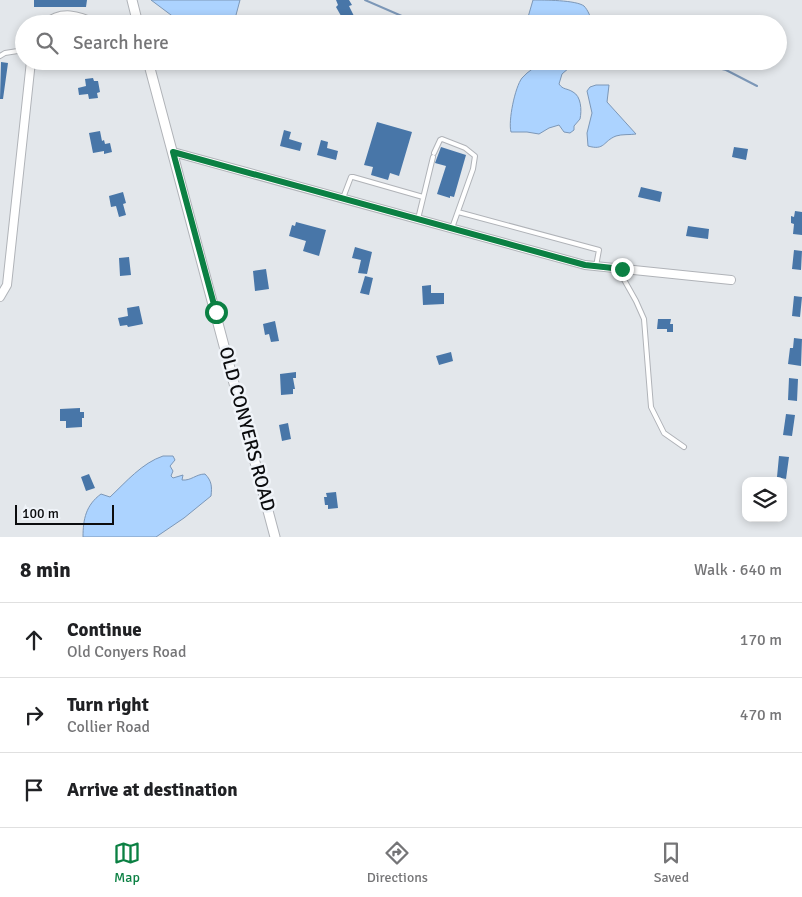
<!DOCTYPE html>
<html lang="en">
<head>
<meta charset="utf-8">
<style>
  body { margin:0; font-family:Signika,sans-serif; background:#f6f6f6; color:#202124 }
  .controls { position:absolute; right:15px; bottom:15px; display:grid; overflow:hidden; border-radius:10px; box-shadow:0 2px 8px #0003 }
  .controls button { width:45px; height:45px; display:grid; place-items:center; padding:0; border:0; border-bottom:1px solid #e0e0e0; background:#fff; color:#202124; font:25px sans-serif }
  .scale { position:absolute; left:15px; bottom:12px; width:99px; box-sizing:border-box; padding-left:5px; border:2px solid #0b0c0e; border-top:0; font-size:14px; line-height:18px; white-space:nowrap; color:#0b0c0e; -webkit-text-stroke:4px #f0f4f9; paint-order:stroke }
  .stop { position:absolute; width:15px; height:15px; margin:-11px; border:4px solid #0b8043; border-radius:50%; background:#fff }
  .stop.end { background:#0b8043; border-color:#fff; box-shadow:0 1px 5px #0008 }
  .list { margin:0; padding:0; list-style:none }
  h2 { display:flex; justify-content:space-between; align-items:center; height:65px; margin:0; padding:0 20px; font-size:21px }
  h2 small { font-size:16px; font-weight:400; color:#757577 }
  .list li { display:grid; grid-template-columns:32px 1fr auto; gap:15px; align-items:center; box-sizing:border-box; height:75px; padding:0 20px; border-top:1px solid #e0e0e0 }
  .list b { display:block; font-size:19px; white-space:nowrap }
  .list p { margin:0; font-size:16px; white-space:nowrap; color:#757577 }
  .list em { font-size:16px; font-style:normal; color:#757577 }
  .icon { flex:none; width:28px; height:28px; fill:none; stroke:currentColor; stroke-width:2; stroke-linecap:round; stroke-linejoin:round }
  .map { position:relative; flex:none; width:802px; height:537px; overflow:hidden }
  .search { position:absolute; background:#fff; box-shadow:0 2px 8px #0003; left:15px; right:15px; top:15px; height:55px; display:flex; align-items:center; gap:12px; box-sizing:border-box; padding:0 18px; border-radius:28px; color:#757577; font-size:19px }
  .sheet { height:290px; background:#fff }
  nav { display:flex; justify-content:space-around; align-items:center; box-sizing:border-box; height:70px; border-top:1px solid #e0e0e0; background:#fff; font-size:14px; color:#757577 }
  nav a { display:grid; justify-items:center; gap:2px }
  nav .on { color:#0b8043 }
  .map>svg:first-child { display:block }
</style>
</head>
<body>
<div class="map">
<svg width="802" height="537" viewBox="0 0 802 537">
  <rect width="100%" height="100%" fill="#e3e7eb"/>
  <path fill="#acd3ff" stroke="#7c97b7" d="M151,0H240L236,15L228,24H183Z
    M533,0C544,0 576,0 584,6C588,10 591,18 593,24H526Z
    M544,61H577L562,74L559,84C563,90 567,88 573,92C581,96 582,110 580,119L574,126V130L570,133L564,132L559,125L549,128L539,134L527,132H511C508,121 515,87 522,78C528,71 537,66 544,61Z
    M596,85H609L607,102L636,134C630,135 622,134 616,136C603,141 605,151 588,146L587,133L592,113L587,91L590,87Z
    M163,456H173L175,460L170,466L173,471L171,476L173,478L183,475L182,480C191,481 196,474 205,474C212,481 212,487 211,496L184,518L156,537H83C83,519 86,505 101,494L110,497C126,482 142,463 163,456Z"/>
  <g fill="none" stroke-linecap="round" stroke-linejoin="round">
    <path stroke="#7c97b7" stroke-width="2" d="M365,0L411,20L431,23L453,21L527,20
      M689,61L726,70L757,86"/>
  </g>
  <path fill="#4876a8" d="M34,0H87L86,7H34Z
    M336,0H349L352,5L349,6L355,18L345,23L336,7L338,5Z
    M1,62L8,63L3,99H0Z
    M93,78L94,81H98L100,92L97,93L98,98L89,99L88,94L79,95L78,88L86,86L85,79Z
    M377,122L412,132L399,176L390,173L388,180L371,175L373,167L364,165Z
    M284,130L291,132L289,139L302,143L300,151L280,146Z
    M100,131L102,141L104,140L105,144L110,143L112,152L104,154V151L93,153L89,133Z
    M321,140L328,142L327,148L338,151L336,160L317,155Z
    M441,147L466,155L454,197L450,196V198L437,194L446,166L435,163Z
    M734,147L748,149L746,160L732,157Z
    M641,187L662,192L660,202L638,197Z
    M123,192L126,203L123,204L126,215L119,217L116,206L111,207L109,196Z
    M795,211L802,212V235L793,234L794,224L791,223V216L794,217Z
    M296,222L326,230L319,256L303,251L306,241L289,236L292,225L295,226Z
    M688,226L709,229L708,239L686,236Z
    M355,247L372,252L367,274L358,273L361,260L352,258Z
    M794,250L802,251L801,270L792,269Z
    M129,257L131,275L120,276L119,258Z
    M266,269L269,289L255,291L253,271Z
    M365,276L373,278L369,295L360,293Z
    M431,285V293H444V304L423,305L422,286Z
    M794,296L802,297L800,317L792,316Z
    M139,306L143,324L128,327L127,325L120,326L118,318L128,316L127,308Z
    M658,319H671L670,324H673V332H667V329H657Z
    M275,321L279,341L271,342L269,334L265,335L263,324Z
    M794,338L802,339L801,366L788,364L790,348H793Z
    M451,352L453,361L439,365L436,356Z
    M296,372V378H293L295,389H293V394L281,395L280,374Z
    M789,378L798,379L797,401L788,400Z
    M80,408V412H84V418H82V427L66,428V421H60V409Z
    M786,414L795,415L792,436L783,435Z
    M288,423L291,439L282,441L279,425Z
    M779,456L789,457L786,479L777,477Z
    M89,474L95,488L86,491L81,477Z
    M336,492L338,508L328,509V505H325L324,497H327L326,493Z"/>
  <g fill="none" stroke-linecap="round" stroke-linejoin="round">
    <defs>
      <path id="service" d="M0,56L5,53L24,50
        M434,153L440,140L442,139L465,148L475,156L473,169L452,228
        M343,198L351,177H353L423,197
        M458,212L599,250L596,266
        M418,219L433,157
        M618,269L636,301L644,319L651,407L664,433L684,447"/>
      <path id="minor" d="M45,24C61,10 79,15 96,24
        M173,152L585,265L731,280
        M0,297L7,285L31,61"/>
      <path id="tertiary" d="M132,0L138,24
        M148,61L275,537"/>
    </defs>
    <use href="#service" stroke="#b0b3b8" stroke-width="6"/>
    <use href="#minor" stroke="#b0b3b8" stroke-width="10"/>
    <use href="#tertiary" stroke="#b0b3b8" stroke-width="11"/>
    <use href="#service" stroke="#fff" stroke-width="4"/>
    <use href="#minor" stroke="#fff" stroke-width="8"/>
    <use href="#tertiary" stroke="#fff" stroke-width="9"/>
  </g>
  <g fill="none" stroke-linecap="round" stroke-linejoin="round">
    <path stroke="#0b8043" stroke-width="6" d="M216,312L173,152L585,265L622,269"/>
  </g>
  <g text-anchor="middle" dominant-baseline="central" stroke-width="5" stroke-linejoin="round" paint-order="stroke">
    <g font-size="19" fill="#0b0c0e" stroke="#f0f4f9">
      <text transform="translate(247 429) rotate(75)">OLD CONYERS ROAD</text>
    </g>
  </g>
</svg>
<div class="controls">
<button><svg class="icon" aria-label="layers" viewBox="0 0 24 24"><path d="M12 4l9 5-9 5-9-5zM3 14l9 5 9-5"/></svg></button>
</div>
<div class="scale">100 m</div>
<div class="stop" style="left:216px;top:312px"></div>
<div class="stop end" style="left:622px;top:269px"></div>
<div class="search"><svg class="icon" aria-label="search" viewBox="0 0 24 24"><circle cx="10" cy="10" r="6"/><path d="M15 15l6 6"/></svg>Search here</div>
</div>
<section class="sheet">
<h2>8 min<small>Walk · 640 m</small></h2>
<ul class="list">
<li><svg class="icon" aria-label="ahead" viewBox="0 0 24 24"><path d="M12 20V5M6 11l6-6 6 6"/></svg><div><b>Continue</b><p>Old Conyers Road</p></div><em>170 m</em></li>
<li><svg class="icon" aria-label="right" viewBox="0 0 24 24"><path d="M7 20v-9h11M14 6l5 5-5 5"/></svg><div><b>Turn right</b><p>Collier Road</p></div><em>470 m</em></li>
<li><svg class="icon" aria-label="arrive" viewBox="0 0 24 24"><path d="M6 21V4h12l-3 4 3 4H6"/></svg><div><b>Arrive at destination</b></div></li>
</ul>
</section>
<nav>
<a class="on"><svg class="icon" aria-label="map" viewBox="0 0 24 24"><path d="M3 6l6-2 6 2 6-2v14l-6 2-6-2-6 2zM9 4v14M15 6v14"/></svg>Map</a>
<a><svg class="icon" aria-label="directions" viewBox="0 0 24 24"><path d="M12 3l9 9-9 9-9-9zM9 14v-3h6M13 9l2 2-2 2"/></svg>Directions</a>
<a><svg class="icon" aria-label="saved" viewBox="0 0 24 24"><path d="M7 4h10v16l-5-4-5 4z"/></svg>Saved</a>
</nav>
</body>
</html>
